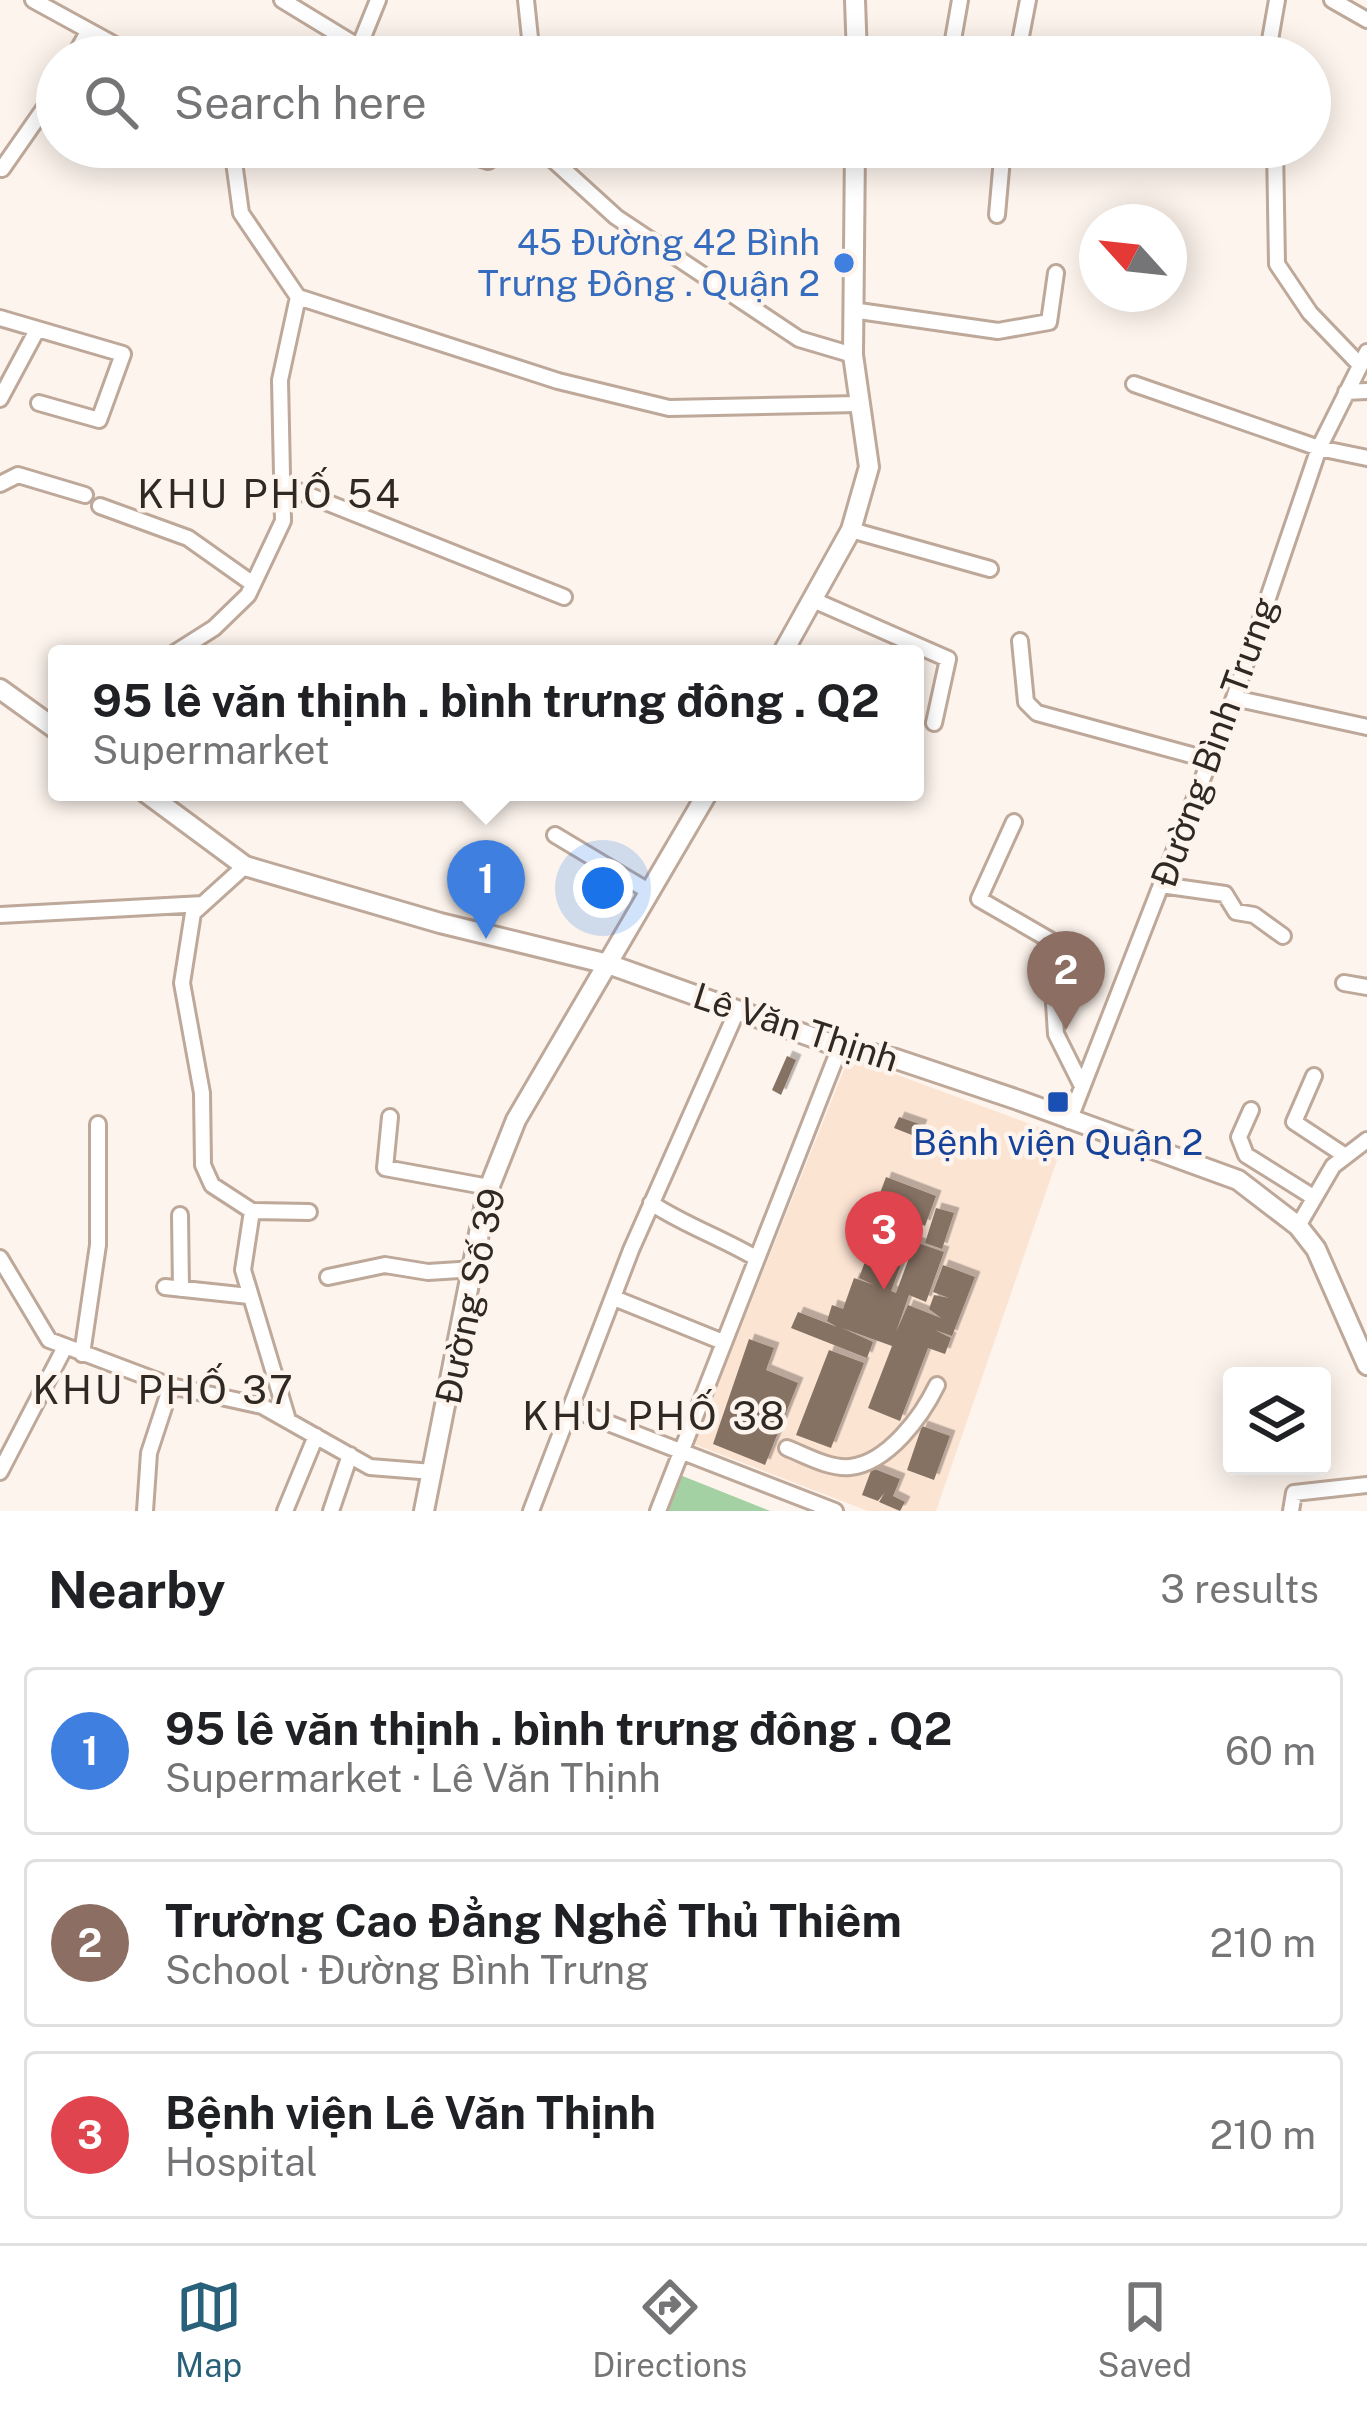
<!DOCTYPE html>
<html lang="en">
<head>
<meta charset="utf-8">
<style>
  body { margin:0; font-family:"Public Sans",sans-serif; background:#f6f6f6; color:#202124 }
  .controls { position:absolute; right:36px; bottom:36px; display:grid; overflow:hidden; border-radius:12px; box-shadow:0 6px 30px #0003 }
  .controls button { width:108px; height:108px; display:grid; place-items:center; padding:0; border:0; border-bottom:3px solid #e0e0e0; background:#fff; color:#202124; font:60px sans-serif }
  .compass { position:absolute; left:1079px; top:204px; width:108px; height:108px; border-radius:50%; background:#fff; box-shadow:0 6px 30px #0003; rotate:297deg }
  .you { position:absolute; left:603px; top:888px; width:42px; height:42px; margin:-30px; border:9px solid #fff; border-radius:50%; background:#1a73e8; box-shadow:0 0 0 18px #1a73e833 }
  .badge { display:grid; place-items:center; width:78px; height:78px; border-radius:50%; background:#29607a; color:#fff; font-size:39px; font-weight:700 }
  .pin { position:absolute; translate:-50% -99px; filter:drop-shadow(0 3px 6px #0008) }
  .pin::after { content:''; position:absolute; top:63px; width:42px; height:36px; background:inherit; clip-path:polygon(0 0,100% 0,50% 100%) }
  .popup { position:absolute; left:48px; top:645px; width:876px; height:156px; box-sizing:border-box; display:grid; place-content:center; border-radius:12px; background:#fff; filter:drop-shadow(0 3px 9px #0005); font-size:39px; white-space:nowrap; color:#757577 }
  .popup b { font-size:45px; color:#202124 }
  .popup::after { content:''; position:absolute; left:50%; top:100%; margin-left:-24px; border:24px solid transparent; border-top-color:#fff }
  .list { margin:0; padding:0; list-style:none }
  h2 { display:flex; justify-content:space-between; align-items:center; height:156px; margin:0; padding:0 48px; font-size:51px }
  h2 small { font-size:39px; font-weight:400; color:#757577 }
  .list li { display:grid; grid-template-columns:78px 1fr auto; gap:36px; align-items:center; box-sizing:border-box; height:168px; margin:0 24px 24px; padding:0 24px; border:3px solid #e0e0e0; border-radius:12px }
  .list b { display:block; font-size:45px; white-space:nowrap }
  .list p { margin:0; font-size:39px; white-space:nowrap; color:#757577 }
  .list em { font-size:39px; font-style:normal; color:#757577 }
  .icon { flex:none; width:66px; height:66px; fill:none; stroke:currentColor; stroke-width:2; stroke-linecap:round; stroke-linejoin:round }
  .map { position:relative; flex:none; width:1367px; height:1511px; overflow:hidden }
  .search { position:absolute; background:#fff; box-shadow:0 6px 30px #0003; left:36px; right:36px; top:36px; height:132px; display:flex; align-items:center; gap:30px; box-sizing:border-box; padding:0 42px; border-radius:66px; color:#757577; font-size:45px }
  .sheet { height:732px; background:#fff }
  nav { display:flex; justify-content:space-around; align-items:center; box-sizing:border-box; height:168px; border-top:3px solid #e0e0e0; background:#fff; font-size:33px; color:#757577 }
  nav a { display:grid; justify-items:center; gap:6px }
  nav .on { color:#29607a }
  .map>svg:first-child { display:block }
</style>
</head>
<body>
<div class="map">
<svg width="1367" height="1511" viewBox="0 0 1367 1511">
  <defs>
    <filter id="shadow"><feDropShadow dx="5.5" dy="-5.5" stdDeviation="0" flood-color="#0004"/></filter>
  </defs>
  <rect width="100%" height="100%" fill="#fdf4ed"/>
  <path fill="#fce4d3" d="M849,1057L1065,1137L936,1511H868L694,1444Z"/>
  <path fill="#a4d1a4" d="M680,1475L770,1511H665Z"/>
  <path fill="#867264" filter="url(#shadow)" d="M787,1056L796,1060L781,1095L772,1090Z
    M899,1117L922,1125L917,1137L894,1128Z
    M886,1177L936,1196L925,1226L917,1222L891,1291L896,1293L915,1242L944,1252L926,1302L909,1295L896,1332L908,1305L941,1318L929,1309L934,1295L949,1298L933,1292L943,1265L975,1277L952,1336L935,1330L951,1338L945,1354L928,1348L900,1421L868,1408L892,1346L842,1328L873,1342L867,1358L791,1328L798,1312L837,1327L827,1321L832,1305L843,1309L854,1278L874,1285L859,1278L885,1207L876,1204Z
    M936,1208L954,1213L942,1249L925,1243Z
    M749,1339L774,1348L766,1370L798,1383L765,1465L713,1444Z
    M829,1350L864,1363L831,1448L796,1435Z
    M922,1426L950,1436L934,1480L907,1470Z
    M872,1468L900,1479L893,1496L905,1502L900,1511L879,1502L885,1492L878,1501L862,1495Z"/>
  <g fill="none" stroke-linecap="round" stroke-linejoin="round">
    <defs>
      <path id="street" d="M33,0L137,57
        M282,0L359,47L352,57
        M526,0L532,57
        M1332,0L1367,20
        M359,47L378,0
        M74,57L88,32
        M950,57L960,0
        M1017,57L1028,0
        M1267,57L1277,0
        M232,147L241,213L298,297L558,381L669,408L859,404
        M444,147L488,161L510,147
        M539,147L616,217L799,339L853,355
        M1275,147L1277,264L1310,313L1359,364
        M2,169L57,90
        M997,215L1003,147
        M852,310L998,331L1049,322L1056,273
        M0,318L123,354L99,420L39,403
        M1134,384L1319,448L1367,458
        M1346,392L1367,391
        M0,399L37,330
        M0,484L18,475L85,495
        M283,485L564,597
        M100,506L188,538L253,584
        M851,530L990,569
        M811,599L948,659L934,723
        M1020,641L1026,702L1037,713L1206,759
        M173,654L214,628L248,595L283,521L280,380L298,297
        M1234,698L1367,727
        M1014,822L979,899L1050,940L1056,1034L1082,1086
        M555,835L650,892
        M245,866L193,913L182,983L202,1093L203,1165L212,1185L252,1211L243,1270L288,1420
        M1161,885L1225,894L1236,912L1254,915L1283,936
        M0,915L203,904
        M1344,983L1367,987
        M1314,1076L1294,1122L1344,1155
        M1251,1110L1239,1137L1246,1155L1313,1197
        M390,1117L385,1168L489,1187
        M1069,1121L1234,698L1319,448L1367,352
        M651,1203C684,1225 720,1237 754,1257
        M252,1211L309,1212
        M180,1215L181,1289
        M1298,1226L1333,1166L1367,1140
        M0,1258L49,1340L171,1386L262,1406L370,1467L433,1472
        M328,1277L385,1265L428,1272L475,1269
        M165,1287L249,1296
        M614,1298L723,1342
        M82,1354L98,1245V1124
        M572,1409L835,1511
        M787,1448C805,1455 829,1469 850,1467C888,1463 922,1416 937,1385
        M0,1472L65,1347
        M145,1511L149,1453L171,1386
        M285,1511L316,1436
        M331,1511L350,1455
        M531,1511L631,1250L737,1011
        M658,1511L840,1047
        M1291,1511L1294,1493L1367,1485"/>
      <path id="secondary" d="M855,0L857,57
        M782,654L851,530L869,467L853,355L855,147
        M0,689L57,730
        M145,792L245,866L440,923L608,964L840,1047L896,1059L1018,1100L1238,1180L1298,1226L1316,1249L1367,1365
        M424,1511L487,1193L516,1120L708,792"/>
    </defs>
    <use href="#street" stroke="#bda899" stroke-width="20"/>
    <use href="#secondary" stroke="#bda899" stroke-width="24"/>
    <use href="#street" stroke="#fff" stroke-width="14"/>
    <use href="#secondary" stroke="#fff" stroke-width="18"/>
  </g>
  <circle fill="#3f7fe0" stroke="#fdf4ed" stroke-width="4.5" cx="844" cy="263" r="12"/>
  <rect fill="#1a4fb4" stroke="#fdf4ed" stroke-width="4.5" x="1046" y="1090" width="24" height="24" rx="6"/>
  <g text-anchor="middle" dominant-baseline="central" stroke-width="9" stroke-linejoin="round" paint-order="stroke">
    <g font-size="36" fill="#366cbe" stroke="#fdf4ed" text-anchor="end">
      <text x="820" y="242">45 Đường 42 Bình<tspan x="820" dy="41">Trưng Đông . Quận 2</tspan></text>
    </g>
    <g font-size="36" fill="#302822" stroke="#fdf4ed">
      <text transform="translate(1214 742) rotate(-70)">Đường Bình Trưng</text>
      <text transform="translate(796 1027) rotate(18)">Lê Văn Thịnh</text>
      <text transform="translate(470 1296) rotate(-78)">Đường Số 39</text>
    </g>
    <g font-size="36" fill="#164399" stroke="#fdf4ed">
      <text x="1058" y="1142">Bệnh viện Quận 2</text>
    </g>
    <g font-size="39" letter-spacing="3" fill="#302822" stroke="#fdf4ed">
      <text x="270" y="494">KHU PHỐ 54</text>
      <text x="164" y="1390">KHU PHỐ 37</text>
      <text x="655" y="1416">KHU PHỐ 38</text>
    </g>
  </g>
</svg>
<div class="controls">
<button><svg class="icon" aria-label="layers" viewBox="0 0 24 24"><path d="M12 4l9 5-9 5-9-5zM3 14l9 5 9-5"/></svg></button>
</div>
<svg class="compass" viewBox="-18 -18 36 36"><path d="M0-13l5 13h-10z" fill="#e53935"/><path d="M0 13l5-13h-10z" fill="#757577"/></svg>
<div class="you"></div>
<div class="pin badge" style="left:486px;top:939px;background:#3f7fe0">1</div>
<div class="popup"><b>95 lê văn thịnh . bình trưng đông . Q2</b>Supermarket</div>
<div class="pin badge" style="left:1066px;top:1030px;background:#8d6e63">2</div>
<div class="pin badge" style="left:884px;top:1290px;background:#e0444e">3</div>
<div class="search"><svg class="icon" aria-label="search" viewBox="0 0 24 24"><circle cx="10" cy="10" r="6"/><path d="M15 15l6 6"/></svg>Search here</div>
</div>
<section class="sheet">
<h2>Nearby<small>3 results</small></h2>
<ul class="list">
<li><span class="badge" style="background:#3f7fe0">1</span><div><b>95 lê văn thịnh . bình trưng đông . Q2</b><p>Supermarket · Lê Văn Thịnh</p></div><em>60 m</em></li>
<li><span class="badge" style="background:#8d6e63">2</span><div><b>Trường Cao Đẳng Nghề Thủ Thiêm</b><p>School · Đường Bình Trưng</p></div><em>210 m</em></li>
<li><span class="badge" style="background:#e0444e">3</span><div><b>Bệnh viện Lê Văn Thịnh</b><p>Hospital</p></div><em>210 m</em></li>
</ul>
</section>
<nav>
<a class="on"><svg class="icon" aria-label="map" viewBox="0 0 24 24"><path d="M3 6l6-2 6 2 6-2v14l-6 2-6-2-6 2zM9 4v14M15 6v14"/></svg>Map</a>
<a><svg class="icon" aria-label="directions" viewBox="0 0 24 24"><path d="M12 3l9 9-9 9-9-9zM9 14v-3h6M13 9l2 2-2 2"/></svg>Directions</a>
<a><svg class="icon" aria-label="saved" viewBox="0 0 24 24"><path d="M7 4h10v16l-5-4-5 4z"/></svg>Saved</a>
</nav>
</body>
</html>
